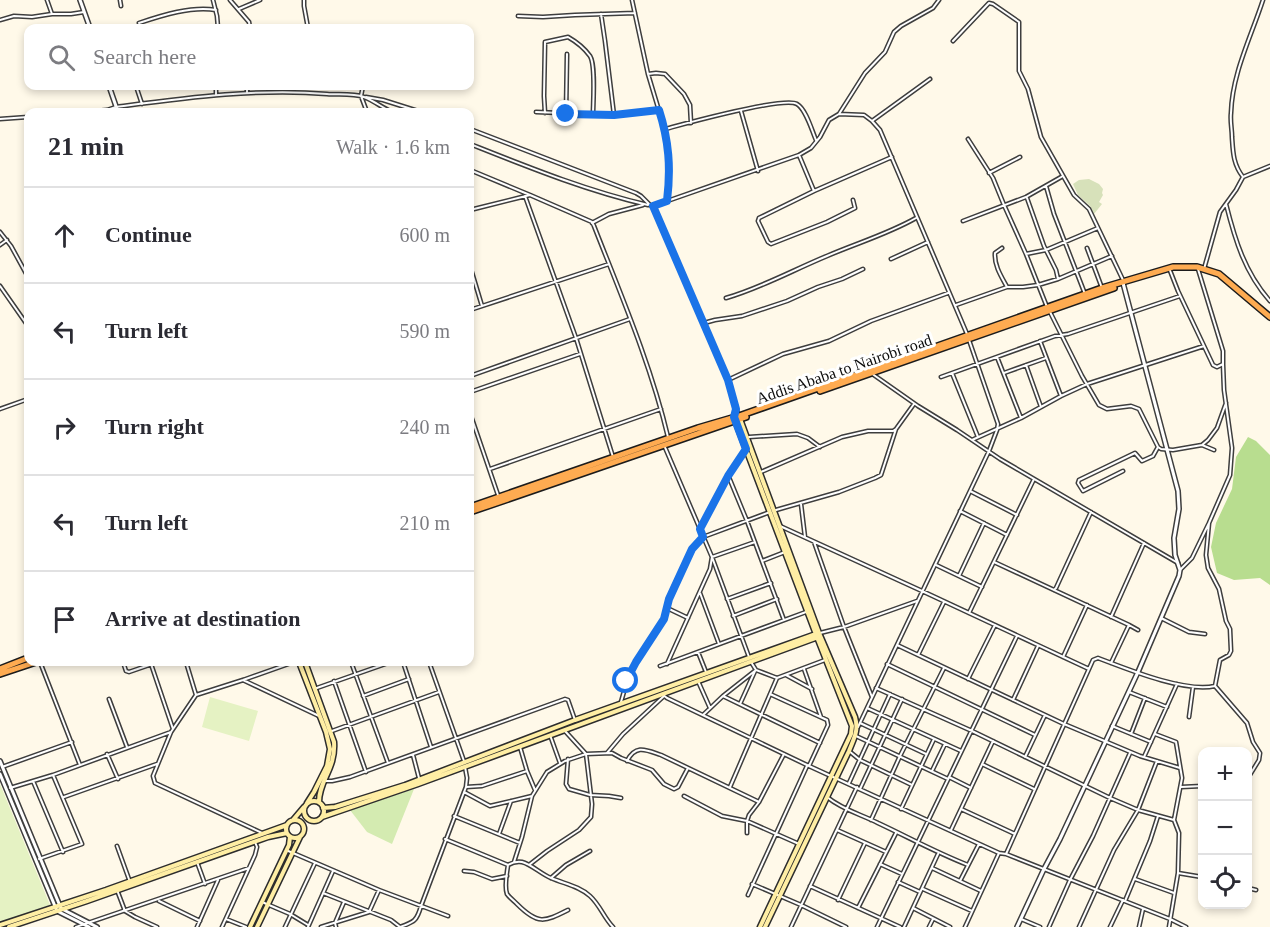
<!DOCTYPE html>
<html lang="en">
<head>
<meta charset="utf-8">
<style>
  body { margin:0; font-family:Georgia,serif; background:#f7f7f7; color:#2b2b33 }
  .controls { position:absolute; right:18px; bottom:18px; display:grid; overflow:hidden; border-radius:12px; box-shadow:0 3px 9px #0003 }
  .controls button { width:54px; height:54px; display:grid; place-items:center; padding:0; border:0; border-bottom:2px solid #e1e1e2; background:#fff; color:#2b2b33; font:30px sans-serif }
  .stop { position:absolute; width:18px; height:18px; margin:-14px; border:4px solid #1a73e8; border-radius:50%; background:#fff }
  .stop.end { background:#1a73e8; border-color:#fff; box-shadow:0 2px 6px #0008 }
  .list { margin:0; padding:0; list-style:none }
  h2 { display:flex; justify-content:space-between; align-items:center; height:78px; margin:0; padding:0 24px; font-size:26px }
  h2 small { font-size:20px; font-weight:400; color:#7c7c81 }
  .list li { display:grid; grid-template-columns:39px 1fr auto; gap:18px; align-items:center; box-sizing:border-box; height:96px; padding:0 24px; border-top:2px solid #e1e1e2 }
  .list b { display:block; font-size:22px; white-space:nowrap }
  .list em { font-size:20px; font-style:normal; color:#7c7c81 }
  .icon { flex:none; width:33px; height:33px; fill:none; stroke:currentColor; stroke-width:2; stroke-linecap:round; stroke-linejoin:round }
  .map { position:relative; flex:none; width:1270px; height:927px; overflow:hidden }
  .search { position:absolute; background:#fff; box-shadow:0 3px 9px #0003; left:24px; top:24px; width:450px; height:66px; display:flex; align-items:center; gap:15px; box-sizing:border-box; padding:0 21px; border-radius:12px; color:#7c7c81; font-size:22px }
  .panel { position:absolute; background:#fff; box-shadow:0 3px 9px #0003; left:24px; top:108px; width:450px; height:558px; border-radius:12px }
  .map>svg:first-child { display:block }
</style>
</head>
<body>
<div class="map">
<svg width="1270" height="927" viewBox="0 0 1270 927">
  <rect width="100%" height="100%" fill="#fff9e9"/>
  <path fill="#d4ebb1" d="M414,789L392,844L367,832L350,810Z"/>
  <path fill="#b8dd8f" d="M1248,437L1256,441L1270,455V585L1260,578L1234,580L1217,573L1211,547L1216,523L1232,489L1236,457Z"/>
  <path fill="#d7e1ba" d="M1089,179L1099,184L1103,189L1102,193L1103,195L1099,202L1102,204L1094,214L1090,206L1078,195L1073,184L1079,180Z"/>
  <path fill="#e5f2c3" d="M210,697L258,711L249,741L202,727Z
    M0,784L50,905L0,923Z"/>
  <g fill="none" stroke-linecap="round" stroke-linejoin="round">
    <defs>
      <path id="minor" d="M47,0L52,14H71L84,12
        M120,0L121,6
        M213,0L217,16L218,28
        M230,0L249,22L250,28
        M304,0V6L308,28
        M632,0L648,74L666,134L669,163L667,201
        M239,9L260,0
        M601,14L605,41L614,115
        M518,16L543,17L575,15L635,13
        M0,20L14,16L32,17L52,14
        M139,23C163,15 191,6 216,10
        M953,41L989,3L993,4L1019,22V71L1028,89L1041,137L1074,195L1089,209L1123,280
        M648,74L656,73L665,74L684,94L690,105L691,123
        M136,86L142,104
        M216,86V95
        M363,86L361,96L367,112
        M247,93V86
        M366,97L383,100L421,112
        M741,111L758,171
        M84,112L107,110L116,107C185,98 257,88 327,94C338,95 353,93 364,97C374,101 383,108 392,112
        M536,112L610,115L659,110
        M545,113L544,96L545,42L568,37C575,41 585,49 590,56C596,65 593,103 593,115
        M566,114L567,54
        M839,114L865,73L885,52L894,32L901,26L933,8L939,0
        M0,119L28,117
        M872,121L930,79
        M470,129L636,193L641,196L650,205
        M665,129C684,124 784,96 797,104C806,109 812,131 816,140
        M968,139L993,178L1004,205L1026,254L1047,307
        M470,144C528,167 587,191 648,205
        M799,155L814,191
        M470,170L530,195
        M989,173L1020,157
        M1243,177L1270,166
        M1046,186L1054,214L1085,294
        M525,196L576,338L613,457
        M1027,198L1044,246L1056,270L1058,279
        M853,200L855,208L827,222L771,244L768,242L758,221L759,218L814,191L892,157
        M1226,204C1235,240 1245,273 1270,301
        M470,210L530,195L592,222L594,226C621,295 651,365 668,437
        M963,221L1026,197L1063,176
        M592,223L609,214L643,205
        M0,232L11,246L28,277
        M0,245L7,240
        M1002,248L995,253C994,265 1001,276 1007,287
        M1087,248L1102,288
        M1026,254L1046,250L1098,228
        M891,259L928,242
        M470,266L482,306
        M1169,268L1178,291L1213,365L1217,367L1223,364V351L1198,269
        M1204,269L1220,212L1236,190L1243,177C1233,164 1233,152 1232,137C1232,129 1230,121 1231,113C1232,74 1251,37 1263,0
        M0,286L28,326
        M726,298C761,288 793,270 827,256C857,243 888,234 916,218
        M956,305L1007,287H1023L1038,285L1058,279L1112,256
        M470,310L609,264
        M1050,312L1082,376L1099,405L1107,409L1131,406L1139,409L1158,447L1161,449L1173,450L1202,445L1208,440L1217,428L1226,403
        M704,323L715,320L742,316L787,301L818,287L842,279L863,269
        M1040,341L1061,396
        M997,357L1021,418
        M1026,365L1041,407
        M871,373L918,406L957,430L1000,459L1178,563
        M952,373L978,437
        M1004,373L1046,358
        M470,376L630,319
        M941,377L1055,336L1068,334L1180,296
        M728,380L783,354L829,341L871,321L948,293
        M470,392L580,354
        M0,409L28,399
        M470,413L498,495
        M738,414L728,380L653,206L799,155L811,148L820,137L829,120L839,114L864,115L872,121L880,130L967,334
        M749,437L797,434L808,438L820,447
        M972,440L1021,418L1061,396L1087,384L1204,346
        M664,445L712,557L749,657
        M1202,445L1214,450
        M490,469L661,409
        M1123,471L1083,491L1078,483L1079,480L1135,453L1142,461L1153,456L1158,447
        M761,472L842,437L868,431H893L896,429L914,404
        M728,475L747,521L784,620
        M970,491L1017,515
        M801,504L805,537
        M776,510L839,492L875,478L881,475L896,429
        M960,511L1007,535
        M1209,523L1206,555L1208,568L1219,589L1226,621L1230,629L1231,651L1229,655L1220,660L1215,686L1247,723L1253,742L1260,753L1259,760L1248,778
        M780,526L922,591L1089,669
        M700,529L728,475L746,449
        M814,542L844,627L872,697
        M762,561L785,552
        M994,562L1129,625L1111,663
        M936,565L982,587
        M1180,570L1192,558L1209,523L1230,475L1232,448L1224,390L1223,364
        M959,576L984,523
        M1054,590L1056,588L1091,512
        M700,593L719,644
        M727,599L771,583
        M667,608L688,618
        M969,613L1034,479
        M733,616L777,599
        M1111,617L1144,543
        M1161,618L1189,632L1205,634
        M1129,625L1138,630
        M820,633L844,627L917,601
        M897,645L1064,724L1140,756L1180,768
        M698,652L706,672
        M918,655L944,602
        M1063,657L1087,605
        M40,662L80,765
        M123,662L126,671L129,672L158,662
        M186,662L196,695
        M351,662L388,763
        M403,662L431,747
        M429,662L464,761
        M151,664L173,729
        M667,664L710,569L712,557L755,542
        M887,664L1035,735
        M660,666L806,612
        M804,669L821,717
        M786,675L812,689
        M777,678L825,660
        M968,679L995,625
        M243,680L319,716
        M334,681L366,772
        M698,681L710,708
        M876,688L972,731L1110,798L1138,810L1174,820
        M314,689L391,662
        M1129,692L1167,707
        M662,694L667,698L809,766L999,853L1006,854L1170,919L1186,927
        M770,694L827,720L828,725L809,766
        M363,696L409,679
        M723,696L820,743
        M109,699L127,747
        M1013,700L1038,646
        M621,702L629,674L664,619L669,599L673,588L692,549L703,537L770,512
        M740,704L755,671
        M867,708L961,751
        M703,715L723,696L756,670
        M1189,717L1193,687
        M860,723L926,754
        M1112,726L1151,742
        M858,727L989,451L997,430L998,424L969,340
        M332,731L439,692
        M171,732L153,776L155,783L262,833
        M1131,734L1145,698
        M1155,734L1176,742L1182,778L1174,820L1179,833L1178,873L1169,927
        M550,735L560,763
        M856,736L948,779
        M520,747L527,771L535,790
        M849,751L860,760L912,785
        M607,753L623,734L664,696
        M107,754L118,779
        M413,755L419,778
        M1025,757L1045,715
        M1144,757L1177,684
        M568,759L566,784L569,789L590,795L609,796L621,798
        M627,761C636,744 646,750 661,755L759,802
        M982,764L1034,789
        M2,767L72,742
        M932,771L945,744
        M949,777L971,788
        M33,781L63,852
        M325,781H332L350,777L565,699L568,700L575,720
        M849,783L890,694
        M466,787L482,786L527,771
        M730,787L777,678L756,670L751,662
        M1181,787L1202,786
        M10,788L53,775L171,732L196,695L243,680L294,662
        M860,789L902,699
        M464,792L490,806L532,796
        M684,796L722,816L747,821L799,844
        M64,797L157,764
        M827,797C843,810 860,814 878,823C908,837 937,853 968,865
        M901,809L934,739
        M961,809L1015,834
        M454,816L520,843
        M871,820L900,756L944,668
        M837,830L886,852
        M951,830L993,741
        M747,833V821L749,815L759,802L784,754
        M499,834L511,801
        M445,839L508,865C513,862 516,861 522,862C531,864 541,874 551,878C565,884 579,886 590,896C600,905 604,918 613,927
        M117,846L130,882
        M286,850L379,890L448,916
        M1006,854L1093,660L1098,658C1127,669 1185,693 1215,686
        M39,859L82,844L53,775
        M197,862L205,884
        M514,862L522,837L532,796L547,772L565,761L586,754L612,753L621,758L652,770L664,784L674,789L678,787L688,768
        M880,864L902,874
        M508,865C507,873 504,886 507,894C509,897 514,901 517,904C538,925 544,922 568,910
        M529,865L547,851L579,830L591,817L592,804L586,754L565,731
        M932,868L981,891
        M464,871L474,872L492,879L507,876
        M1178,873L1202,877
        M551,878L566,865L590,851
        M1135,879L1174,893
        M960,881L979,844
        M898,882L920,892
        M752,884L801,905L846,927
        M810,886L900,927
        M1248,888L1256,890
        M923,889L972,911
        M117,890L125,911L135,917L157,927
        M323,893L391,920L400,927
        M748,895L807,766
        M838,900L865,843
        M159,901L200,921
        M1125,901L1150,841L1158,816
        M262,902L290,914L308,925
        M858,908L896,833
        M913,908L950,927
        M226,919L246,927
        M1021,919L1040,927
        M76,927L249,868
        M197,927L218,880
        M222,927L255,855L257,847L255,842
        M285,927L315,863
        M308,927L333,871
        M321,927L369,912L379,890
        M336,927L335,923L344,902
        M400,927C414,922 417,921 421,906L466,787L467,778L465,767
        M791,927L857,787
        M877,927L1017,636
        M904,927L938,854
        M929,927L933,919
        M965,927L999,853
        M1049,927L1070,880L1093,836L1130,753
        M1079,927L1114,850L1138,810L1157,761
        M1110,927L1123,900
        M1139,927L1143,909"/>
      <path id="tertiary" d="M80,0L90,28
        M109,86L118,112
        M0,761L60,906L62,909L97,927
        M0,774L57,911L89,927
        M1017,927L1044,869L1060,839L1138,672L1179,576L1180,570L1175,555L1174,538L1179,509L1178,491L1123,283"/>
      <path id="secondary" d="M740,419L819,633L855,717C859,731 854,738 849,751L765,927
        M735,420L817,637L852,726L851,734L760,927
        M299,662L326,732L330,749L327,766L314,792L307,803
        M305,662L334,742C336,769 319,780 319,802
        M304 811a10 10 0 1 1 20 0a10 10 0 1 1-20 0Z
        M323,808L335,807L405,785L575,720L816,634
        M322,817L418,784L818,637
        M286 829a9 9 0 1 1 18 0a9 9 0 1 1-18 0Z
        M293,820L304,807
        M0,925L106,890L287,825
        M9,927L87,901L268,837L287,833
        M250,927L289,845L290,837
        M257,927L300,837"/>
      <path id="trunk" d="M820,391L1114,288
        M470,507L698,428L739,416L1102,288L1173,267H1197L1219,274L1270,317
        M470,512L746,417
        M0,669L28,658
        M0,674L36,662"/>
    </defs>
    <use href="#minor" stroke="#3e3e3e" stroke-width="5"/>
    <use href="#tertiary" stroke="#3e3e3e" stroke-width="6"/>
    <use href="#secondary" stroke="#2d2d2d" stroke-width="7"/>
    <use href="#trunk" stroke="#1c1c1c" stroke-width="8"/>
    <use href="#minor" stroke="#fff" stroke-width="2"/>
    <use href="#tertiary" stroke="#fff" stroke-width="3"/>
    <use href="#secondary" stroke="#ffeea4" stroke-width="4"/>
    <use href="#trunk" stroke="#feab51" stroke-width="5"/>
  </g>
  <g fill="none" stroke-linecap="round" stroke-linejoin="round">
    <path stroke="#1a73e8" stroke-width="8" d="M566,114L614,115L659,110C669,141 671,168 667,201L653,206L728,380L736,409L734,417L746,449L728,476L700,529L703,537L692,549L669,599L664,619L636,662L626,681"/>
  </g>
  <g text-anchor="middle" dominant-baseline="central" stroke-width="6" stroke-linejoin="round" paint-order="stroke">
    <g font-size="16" fill="#0b0b0b" stroke="#fff">
      <text transform="translate(844 369) rotate(-19)">Addis Ababa to Nairobi road</text>
    </g>
  </g>
</svg>
<div class="controls">
<button>+</button>
<button>−</button>
<button><svg class="icon" aria-label="locate" viewBox="0 0 24 24"><circle cx="12" cy="12" r="6"/><path d="M12 2v4M12 18v4M2 12h4M18 12h4"/></svg></button>
</div>
<div class="stop" style="left:626px;top:681px"></div>
<div class="stop end" style="left:566px;top:114px"></div>
<div class="search"><svg class="icon" aria-label="search" viewBox="0 0 24 24"><circle cx="10" cy="10" r="6"/><path d="M15 15l6 6"/></svg>Search here</div>
<section class="panel">
<h2>21 min<small>Walk · 1.6 km</small></h2>
<ul class="list">
<li><svg class="icon" aria-label="ahead" viewBox="0 0 24 24"><path d="M12 20V5M6 11l6-6 6 6"/></svg><div><b>Continue</b></div><em>600 m</em></li>
<li><svg class="icon" aria-label="left" viewBox="0 0 24 24"><path d="M17 20v-9H6M10 6l-5 5 5 5"/></svg><div><b>Turn left</b></div><em>590 m</em></li>
<li><svg class="icon" aria-label="right" viewBox="0 0 24 24"><path d="M7 20v-9h11M14 6l5 5-5 5"/></svg><div><b>Turn right</b></div><em>240 m</em></li>
<li><svg class="icon" aria-label="left" viewBox="0 0 24 24"><path d="M17 20v-9H6M10 6l-5 5 5 5"/></svg><div><b>Turn left</b></div><em>210 m</em></li>
<li><svg class="icon" aria-label="arrive" viewBox="0 0 24 24"><path d="M6 21V4h12l-3 4 3 4H6"/></svg><div><b>Arrive at destination</b></div></li>
</ul>
</section>
</div>
</body>
</html>
